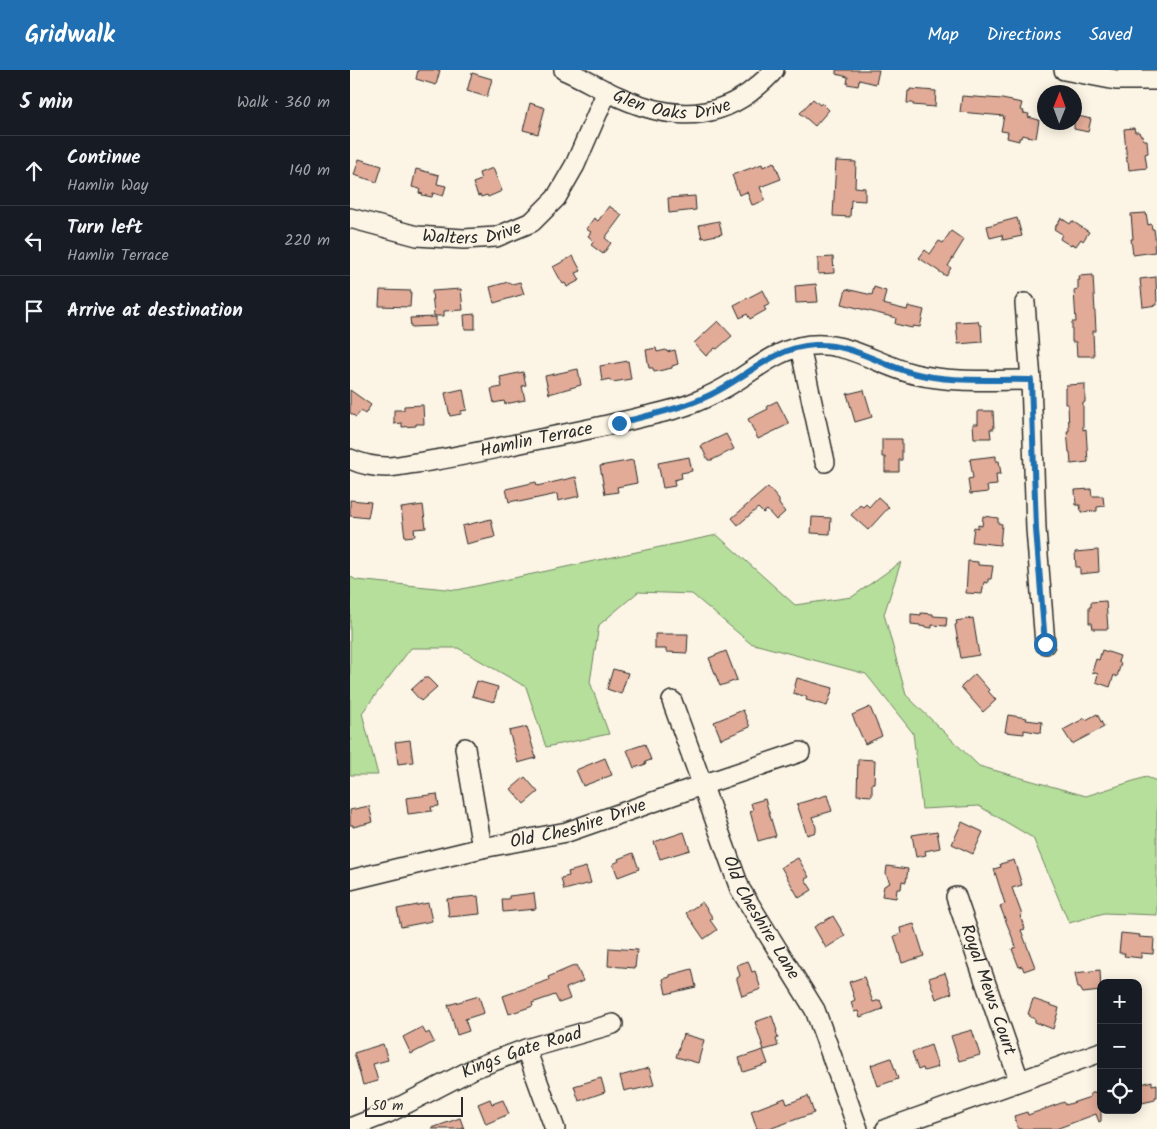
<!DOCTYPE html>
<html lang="en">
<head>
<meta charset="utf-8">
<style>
  body { margin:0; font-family:Kalam,sans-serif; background:#242831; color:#f1f3f6 }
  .controls { position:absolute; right:15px; bottom:15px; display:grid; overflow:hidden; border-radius:10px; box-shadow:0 2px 12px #0003 }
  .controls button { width:45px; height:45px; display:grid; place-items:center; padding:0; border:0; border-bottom:1px solid #363941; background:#171b24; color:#f1f3f6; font:25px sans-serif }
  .compass { position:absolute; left:687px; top:15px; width:45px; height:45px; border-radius:50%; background:#171b24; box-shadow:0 2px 12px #0003; rotate:1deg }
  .scale { position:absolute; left:15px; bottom:12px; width:98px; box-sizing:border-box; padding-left:5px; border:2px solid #2b2b2b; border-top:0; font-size:14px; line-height:18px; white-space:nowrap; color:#2b2b2b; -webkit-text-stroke:4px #fcf5e5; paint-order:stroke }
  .stop { position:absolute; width:15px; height:15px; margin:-11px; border:4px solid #1f6fb2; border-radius:50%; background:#fff }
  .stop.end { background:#1f6fb2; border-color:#fff; box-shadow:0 1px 5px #0008 }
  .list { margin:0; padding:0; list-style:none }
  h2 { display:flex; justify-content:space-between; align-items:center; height:65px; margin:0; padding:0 20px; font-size:21px }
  h2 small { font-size:16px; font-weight:400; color:#9ea1a6 }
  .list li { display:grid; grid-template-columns:32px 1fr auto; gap:15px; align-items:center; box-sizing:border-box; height:70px; padding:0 20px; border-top:1px solid #363941 }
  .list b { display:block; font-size:19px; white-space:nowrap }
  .list p { margin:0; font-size:16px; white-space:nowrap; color:#9ea1a6 }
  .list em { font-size:16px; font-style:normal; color:#9ea1a6 }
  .icon { flex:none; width:28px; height:28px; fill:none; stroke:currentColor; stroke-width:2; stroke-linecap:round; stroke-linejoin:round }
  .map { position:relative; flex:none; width:807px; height:1059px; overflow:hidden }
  header { display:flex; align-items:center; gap:30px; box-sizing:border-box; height:70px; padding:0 25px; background:#1f6fb2; color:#fff }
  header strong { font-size:24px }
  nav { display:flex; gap:28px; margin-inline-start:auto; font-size:18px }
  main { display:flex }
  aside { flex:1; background:#171b24 }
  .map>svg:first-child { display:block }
</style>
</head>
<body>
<header>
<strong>Gridwalk</strong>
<nav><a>Map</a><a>Directions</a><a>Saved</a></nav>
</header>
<main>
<aside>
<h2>5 min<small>Walk · 360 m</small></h2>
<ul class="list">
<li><svg class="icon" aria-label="ahead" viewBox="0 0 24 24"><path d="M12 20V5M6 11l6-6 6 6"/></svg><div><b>Continue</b><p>Hamlin Way</p></div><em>140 m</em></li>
<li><svg class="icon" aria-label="left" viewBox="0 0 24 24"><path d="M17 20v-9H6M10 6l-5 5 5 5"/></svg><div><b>Turn left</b><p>Hamlin Terrace</p></div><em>220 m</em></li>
<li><svg class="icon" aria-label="arrive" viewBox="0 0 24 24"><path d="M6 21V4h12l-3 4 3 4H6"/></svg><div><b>Arrive at destination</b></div></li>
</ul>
</aside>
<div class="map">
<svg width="807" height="1059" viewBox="0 0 807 1059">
  <rect width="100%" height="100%" fill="#fcf5e5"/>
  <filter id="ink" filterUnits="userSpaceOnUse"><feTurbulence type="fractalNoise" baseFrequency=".02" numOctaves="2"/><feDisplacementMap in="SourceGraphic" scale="10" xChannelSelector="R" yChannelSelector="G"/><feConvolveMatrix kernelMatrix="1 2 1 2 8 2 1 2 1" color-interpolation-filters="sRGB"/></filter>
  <g filter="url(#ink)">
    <path fill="#b6df9b" stroke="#708563" d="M367,465L445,535L502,527L551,492L534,544L556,625L629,696L736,726L796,707L807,711V845L754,843L719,853L683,768L629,736L572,739L563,663L516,604L400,573L342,524L288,522L249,555L240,612L259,664L196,677L176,617L108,578H61L12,643L28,705H0V506L6,510L107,520Z"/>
    <path fill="#e1ab97" stroke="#2b2b2b" d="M68,0H90L86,15L66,9Z
      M486,0H529L526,14L509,10L508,16L497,14L498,7L486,4Z
      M122,3L142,9L137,27L117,21Z
      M560,19L586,21L585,37L563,35V33H557L558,21H560Z
      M612,26L652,29L672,33L670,40L674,41L673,43L679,44L678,47L689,50L686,68L672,65L671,68H669V71L657,68L658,62L651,61L654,46L610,42Z
      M463,29L470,35L472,33L479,40L465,56L450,43Z
      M180,33L195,38L188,64L173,60Z
      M724,45L741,49L738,62L724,59Z
      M784,58L785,62H789L790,65H792L793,70H797L798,83L795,84L797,98L779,100L778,92H777L774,59Z
      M9,89L32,96L27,112L4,105Z
      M486,91L506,92L505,117L515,118V131L501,130L500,147L483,146Z
      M424,92L431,109L410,117L414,127V131L402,135L397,122L389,125L382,105L412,94L413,97Z
      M143,98L152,121L138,127L137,125L131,127L130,125L128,126L123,113L131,110L129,103Z
      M66,99L89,105L87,114L96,116L93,126L83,123L82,127L72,125L73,124L69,123L70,119L62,117Z
      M345,126L346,140L319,143L318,128Z
      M259,136L272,145L255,168L261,173L253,184L241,175L244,171L238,166L241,162L236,159L244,148L248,151Z
      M796,143L798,155L801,154L802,159H804L806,174L804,175L805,182L783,185L781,169H783L781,144Z
      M667,148L672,166L653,170L652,165L640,168L637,156Z
      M711,148L720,154L722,151L739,162L733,171L731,169L726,176L722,174L721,176L710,169L712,164L704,159Z
      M369,151L372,164L352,168L349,155Z
      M601,161L614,170L598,196L601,198L596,206L569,188L575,180L580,184L589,171L593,173Z
      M223,186L231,201L226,203L230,210L217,217L215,213L213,214L203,197Z
      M483,187L484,203L468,204V188Z
      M743,205L746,261H743L744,286H727L726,272H722V252H726L724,220L728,219V210H730L729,206Z
      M806,207L807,235L793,237L790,209Z
      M158,212L162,214L170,212L174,224L144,233L140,217Z
      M466,214L468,232L446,233L445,216Z
      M524,217L536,221L533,234L557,240L558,236L574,240L570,257L563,256L562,258L545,254L546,248L492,234L496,219L522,225Z
      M111,219L113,240L94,241V246H84L82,221Z
      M30,220L61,221L60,237L29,236Z
      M413,220L420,234L414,237L416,240L400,249L397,244L390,248L384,235Z
      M125,244V259H115L114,245Z
      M86,247V256L61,257L60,248Z
      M368,251L382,266L367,279L365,278L356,286L344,273Z
      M628,251L629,255H631L632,272L608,274L606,252Z
      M306,278L307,282L316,280L317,282L325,280L328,294L322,296V298L304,302L303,298H299L296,280Z
      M278,291L281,309L263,312L259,309L252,311L250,296Z
      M228,299L231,315L199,324L195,306Z
      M173,302L176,315L172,316L175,330L155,334L154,331L144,333L141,319L152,317L150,307Z
      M735,314V332L733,333V360L736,359L738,392L721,394L720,382H719L717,361H719L718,334H715V318H716V315Z
      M113,319L117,340L111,341V344L100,346L95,323Z
      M0,320L21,335L15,344L11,341L6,347L0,343Z
      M514,320L522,347L505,352L497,324Z
      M427,331L439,354L408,369L398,349L418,339L417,336Z
      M73,335L74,354H66V356L52,357V353L44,354V340H54V336Z
      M628,341H643L644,359H640L641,368H624L623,354H628Z
      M376,364L384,379L362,390H358L351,376Z
      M532,369H552V390H549V402H535V387H532Z
      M646,386V391H649L651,404H646L647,415L637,416L638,422L620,424L618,409L623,408L620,389Z
      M339,387L342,401L331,403L332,408L324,410L325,416L313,418L308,393Z
      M283,390L287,413L267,417L268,422L255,424L250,396Z
      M226,407L230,426L208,431L207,424L169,432V430L159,432L156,419L186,412L187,416Z
      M418,417L429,430V434L435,442L426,450L417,440L413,443L408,438L388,455L382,448Z
      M741,419L742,426H753L754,436L747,437V441L731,442L730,435H726L725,420Z
      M528,427L539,437L518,460L501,445L510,435L513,437L516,434L519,437Z
      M0,430L21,432L18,448L0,446Z
      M73,435L76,458L64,459L65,466L55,467L51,438Z
      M633,446L648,448V453L652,454L650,475L622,472L624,457L628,458V455L632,456Z
      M462,447L481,448L480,464L461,463Z
      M141,449L145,467L116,474L112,456Z
      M748,480L749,502L730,504V497H726L725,482Z
      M618,491L628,492V495L643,496L641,509H638V513L634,512L632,524L616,523Z
      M756,531L758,559H743L742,553H739V537H741V532Z
      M571,543L583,544V546L597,547L596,556L582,555V558L570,556V555L561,554V544L571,545Z
      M623,548L629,585L611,588L605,555L607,554L606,551Z
      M305,564H338L337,583L316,582V579H305Z
      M752,580L770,586L768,592L771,593L767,607L764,605L760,617L746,612L748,604L742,602L746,589L749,590Z
      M376,581L387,610L370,616L359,588Z
      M263,599L278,603L271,624L257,619Z
      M625,604L639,620L638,621L646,630L633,642L611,617Z
      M74,608H78L87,617L71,631L61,620Z
      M447,608L483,618L477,636L456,630L457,627L443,623Z
      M127,611L148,617L144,632L122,626Z
      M520,637L532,666L515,674L502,645Z
      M393,640L400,657L371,669L364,652Z
      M747,644L754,657L722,674L713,660L735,648L736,650Z
      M658,645L677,648L676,650L692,652L691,663L674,660V664L655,662Z
      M177,657L186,688L168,693L159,661Z
      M60,670L63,692L48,694L45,672Z
      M295,674L301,690L295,692L296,694L284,698L277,680Z
      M255,688L262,705L233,716L226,700Z
      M508,689L525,690L524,713H522V726L507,725Z
      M175,707L188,722L174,734L161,719Z
      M87,724L89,736L81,737L82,741L58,744L56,728Z
      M477,725L482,741L462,747L466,757V762L457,765L447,734Z
      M415,729L426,766L408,771L400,741L403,740L401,733Z
      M19,736L23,752L3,757V755H0V740Z
      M612,752L633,762L623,784L602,774Z
      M587,761L590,778L575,781L576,785L566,787L562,765Z
      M334,762L340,780L310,789L304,772Z
      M283,783L289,799L268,807L263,794L269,791L268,789Z
      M448,788L459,807L455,809L462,820L449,828L431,797Z
      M664,790L672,815L662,818L672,845L670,846L675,859L671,860L685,897L674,901L672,896L669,897L662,879L666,877L650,836L655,834L644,799L651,797L650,794Z
      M537,796L558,799L556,812L552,811L551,819H547L546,828L532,826L534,816L540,813L536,804Z
      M236,797L241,813L214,820L211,808L219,806L218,802Z
      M184,823L186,839L153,842L152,829H159V826Z
      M128,826L130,844L99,847L97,829Z
      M352,832L363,848L360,850L367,860L354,869L336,843Z
      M78,833L82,851L51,857L47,839Z
      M483,846L495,866L476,878L464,857Z
      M564,854L574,886L552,893L544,866L551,864L550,858Z
      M771,863L790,865L789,867L804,868L803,884L791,883V888L774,886L775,883H769Z
      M259,878L287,880L285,898L258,896Z
      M398,891L402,902L405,901L411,919L392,926L387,910V908L390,906L387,895Z
      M226,895L233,911L216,918L220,929L209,933L205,925L182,933L183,936L159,944L153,926L199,910L198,907Z
      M342,899L346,917L316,924L313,909L320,907V905Z
      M750,900L751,921L733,923L730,918H728L725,903Z
      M595,903L602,923L586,929L579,908Z
      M514,907L523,932L530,930L533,939L510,947L508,941L504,942L501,932L505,930L499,912Z
      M129,926L134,943L115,949L119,961L107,965L98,935Z
      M683,929L709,938L703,959L685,952V949L680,947V945L678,944Z
      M422,946L427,961H426L428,968L426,969L428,976L414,980L405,952Z
      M72,957L76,964L79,962L84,972L61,984L53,967Z
      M622,960L630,985L609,991L601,966Z
      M333,964L354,970L348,993L326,987Z
      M33,974L38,990L23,994L28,1011L13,1015L4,983Z
      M581,975L588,997L574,1001L573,998L568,1000L562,982Z
      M413,980L418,994L393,1002L389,988Z
      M541,988L548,1009L528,1016L521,995Z
      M299,998L304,1015L284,1020L282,1019L274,1021L270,1006Z
      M251,1008L255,1022L229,1031L224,1016Z
      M802,1011V1015L807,1014V1027H805V1030L788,1034V1015Z
      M751,1020V1051L749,1052L746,1044L706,1059H668L664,1046L677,1042L678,1045L714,1032L716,1035L740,1027V1024Z
      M458,1026L464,1043L419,1059H407L401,1041L435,1028L437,1034Z
      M140,1029L142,1034L153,1030L159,1044L136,1054L128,1034Z
      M110,1048L114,1059H82V1058Z"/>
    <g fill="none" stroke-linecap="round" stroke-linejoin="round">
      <defs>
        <g id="minor">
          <path id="s1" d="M214,0C233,8 250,19 269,27C314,47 357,53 399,23C408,16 417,9 424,0"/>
          <path d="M714,0L766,10H807"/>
          <path id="s2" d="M0,148L67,166L114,169L146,167L182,152L206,128L225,95L257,21"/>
          <path d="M675,233L681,310L686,459L695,574"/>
          <path d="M450,277L475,392"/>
          <path id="s3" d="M0,389C11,394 24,397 37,397C46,397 57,394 66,393C106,388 146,378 185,370C221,363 256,356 292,347C309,343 326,340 343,333C358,327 372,320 386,311C407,298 424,283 449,277C494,267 524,294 564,304C602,313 642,310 681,310"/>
          <path id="s4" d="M322,631L390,819L465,940L508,1059"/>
          <path d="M115,678L132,778"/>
          <path id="s5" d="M0,810L132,778L217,762L352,715L450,682"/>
          <path id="s6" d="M606,827L669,1010"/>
          <path d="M176,979L205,1059"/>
          <path id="s7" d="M0,1058L38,1043L125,998L176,979L263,954"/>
          <path d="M536,1059L751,982"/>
        </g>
      </defs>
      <use href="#minor" stroke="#2b2b2b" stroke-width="22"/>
      <use href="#minor" stroke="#fcf5e5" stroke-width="19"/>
    </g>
  </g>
  <g fill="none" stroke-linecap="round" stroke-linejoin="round" filter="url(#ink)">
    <path stroke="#1f6fb2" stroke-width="6" d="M269,353C300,345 331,339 360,325C396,308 423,277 465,275C501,273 530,295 563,303C600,313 642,309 681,310L686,459L695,574"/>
  </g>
  <g text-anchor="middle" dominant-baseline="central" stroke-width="4" stroke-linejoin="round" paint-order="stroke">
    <g font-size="18" fill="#2b2b2b" stroke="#fcf5e5">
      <text stroke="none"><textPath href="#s1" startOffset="116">Glen Oaks Drive</textPath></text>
      <text stroke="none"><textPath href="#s2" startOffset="125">Walters Drive</textPath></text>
      <text stroke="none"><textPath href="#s3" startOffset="190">Hamlin Terrace</textPath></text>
      <text stroke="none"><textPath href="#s5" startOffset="235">Old Cheshire Drive</textPath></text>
      <text stroke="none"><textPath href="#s4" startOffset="235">Old Cheshire Lane</textPath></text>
      <text stroke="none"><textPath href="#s6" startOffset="98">Royal Mews Court</textPath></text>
      <text stroke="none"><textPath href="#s7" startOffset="188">Kings Gate Road</textPath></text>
    </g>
  </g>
</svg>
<div class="controls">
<button>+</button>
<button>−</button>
<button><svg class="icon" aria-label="locate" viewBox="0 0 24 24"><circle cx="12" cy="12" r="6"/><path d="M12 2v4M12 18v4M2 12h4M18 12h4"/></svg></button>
</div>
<svg class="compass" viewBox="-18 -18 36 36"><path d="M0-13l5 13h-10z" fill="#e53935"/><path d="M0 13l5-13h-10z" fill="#9ea1a6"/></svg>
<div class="scale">50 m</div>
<div class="stop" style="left:695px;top:574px"></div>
<div class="stop end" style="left:269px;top:353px"></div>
</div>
</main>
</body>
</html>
